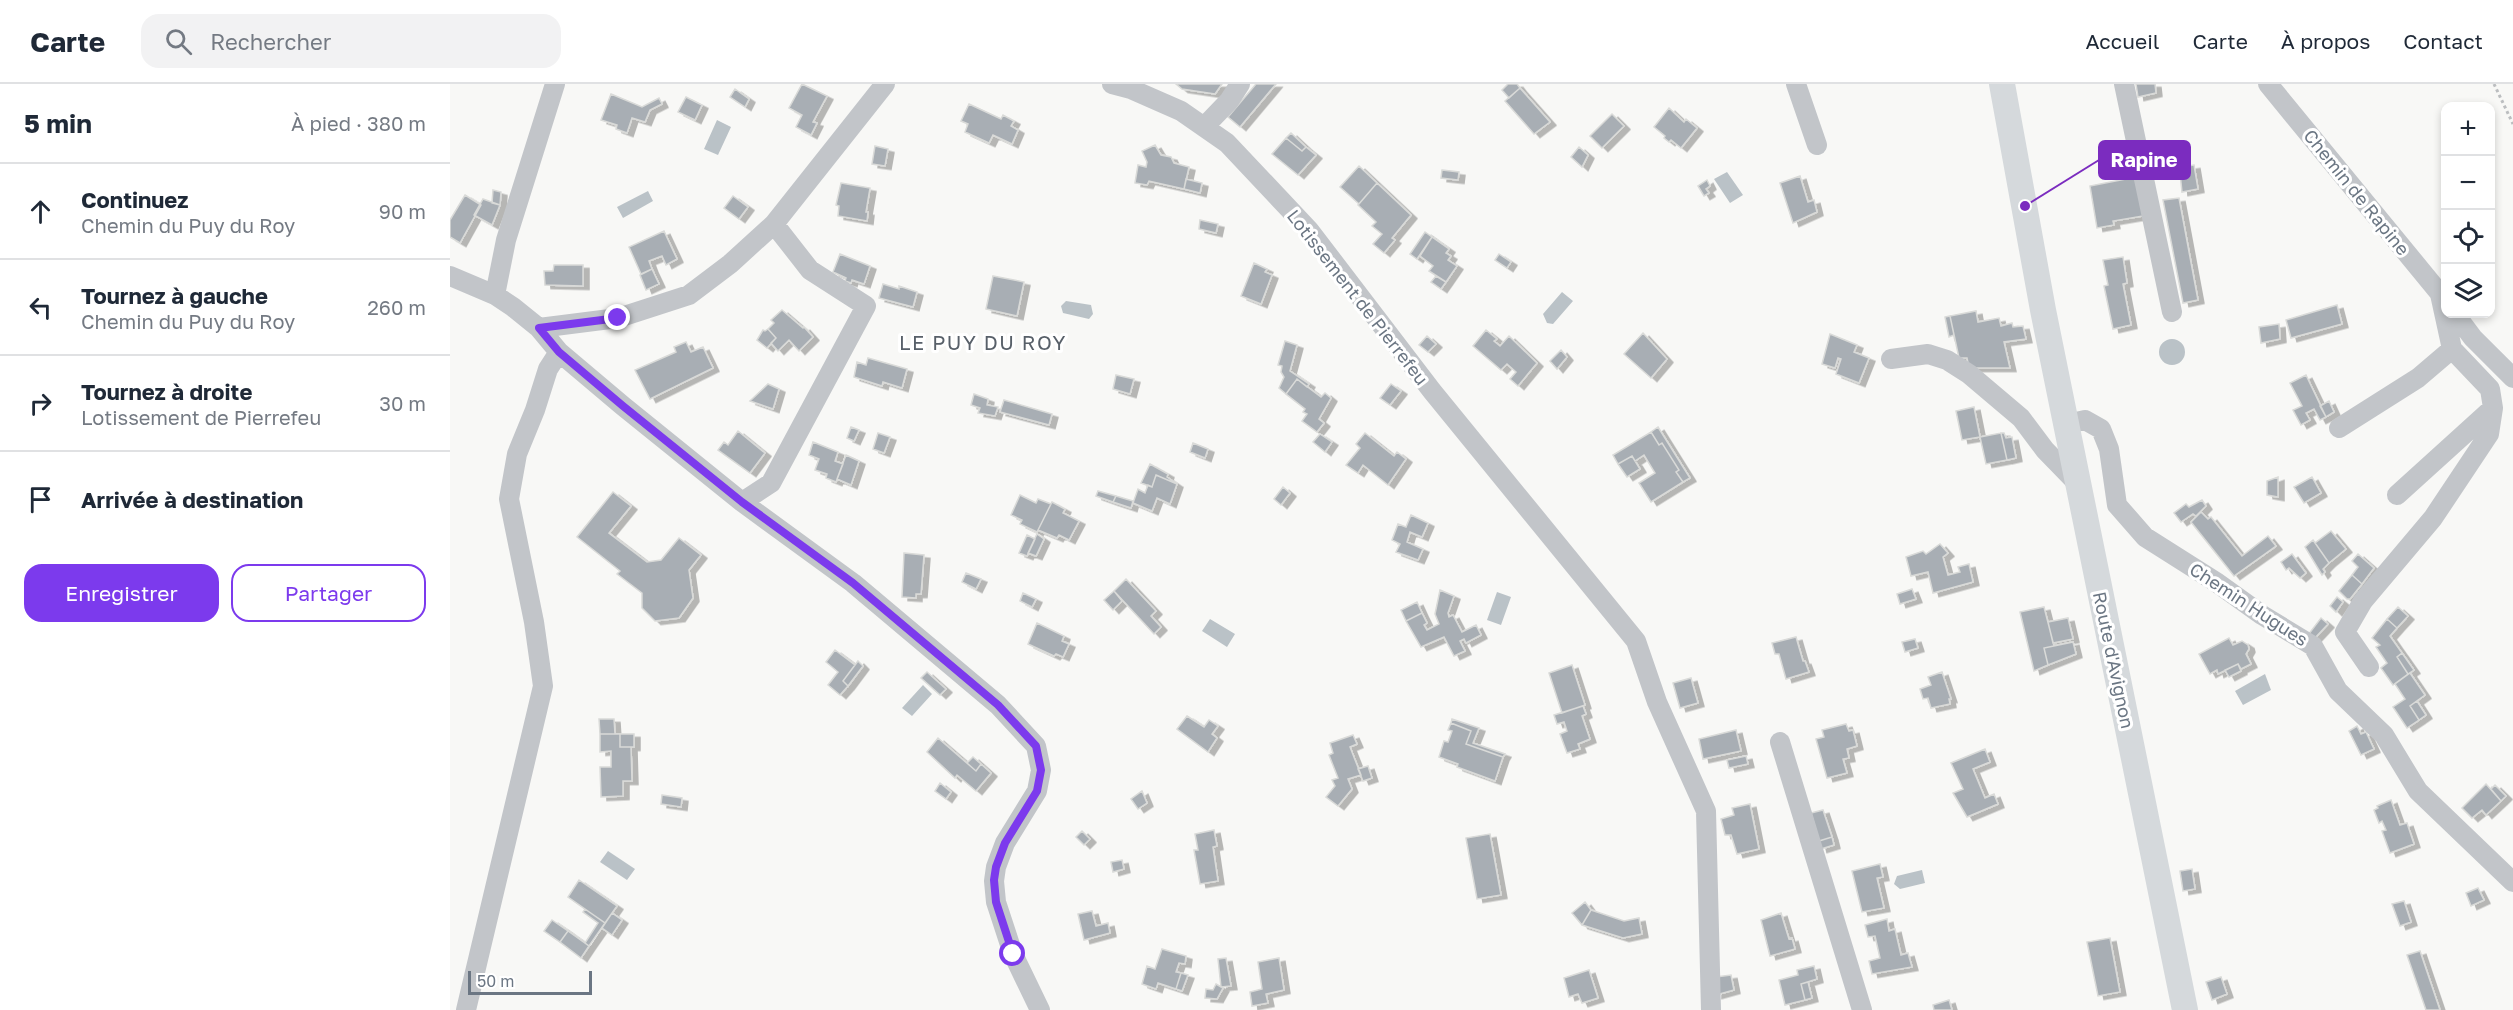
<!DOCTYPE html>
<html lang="fr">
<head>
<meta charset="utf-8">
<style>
  body { margin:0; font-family:"Golos Text",sans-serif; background:#f2f2f3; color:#1f2937 }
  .controls { position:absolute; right:18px; top:18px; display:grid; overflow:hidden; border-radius:12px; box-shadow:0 3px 9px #0003 }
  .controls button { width:54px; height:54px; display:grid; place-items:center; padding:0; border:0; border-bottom:2px solid #e0e1e3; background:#fff; color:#1f2937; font:30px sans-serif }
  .scale { position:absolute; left:18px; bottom:15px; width:124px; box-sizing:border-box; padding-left:6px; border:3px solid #6b7683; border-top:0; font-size:16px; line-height:21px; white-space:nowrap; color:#6b7683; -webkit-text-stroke:4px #fff; paint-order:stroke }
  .stop { position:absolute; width:18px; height:18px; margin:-14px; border:4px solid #7c3aed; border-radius:50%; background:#fff }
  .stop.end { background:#7c3aed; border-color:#fff; box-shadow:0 2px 6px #0008 }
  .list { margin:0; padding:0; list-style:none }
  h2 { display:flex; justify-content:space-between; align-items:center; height:78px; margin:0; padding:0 24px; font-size:26px }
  h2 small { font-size:20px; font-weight:400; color:#747a83 }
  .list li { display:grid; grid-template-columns:39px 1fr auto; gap:18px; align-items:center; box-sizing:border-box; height:96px; padding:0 24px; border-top:2px solid #e0e1e3 }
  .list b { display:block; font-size:22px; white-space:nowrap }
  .list p { margin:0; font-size:20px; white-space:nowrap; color:#747a83 }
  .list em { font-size:20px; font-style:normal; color:#747a83 }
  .actions { display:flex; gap:12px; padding:18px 24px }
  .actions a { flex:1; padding:14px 0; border:2px solid #7c3aed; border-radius:18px; text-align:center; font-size:21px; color:#7c3aed }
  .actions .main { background:#7c3aed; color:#fff }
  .icon { flex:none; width:33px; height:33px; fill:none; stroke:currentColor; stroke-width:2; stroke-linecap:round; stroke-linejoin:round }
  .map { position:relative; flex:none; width:2063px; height:926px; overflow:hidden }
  header { display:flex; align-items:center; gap:36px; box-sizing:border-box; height:84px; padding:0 30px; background:#fff; border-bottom:2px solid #e0e1e3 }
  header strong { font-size:28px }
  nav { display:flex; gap:33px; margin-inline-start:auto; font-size:21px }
  .search { width:420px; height:54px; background:#f2f2f3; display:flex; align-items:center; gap:15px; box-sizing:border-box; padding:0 21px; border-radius:18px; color:#747a83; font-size:22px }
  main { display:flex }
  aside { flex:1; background:#fff }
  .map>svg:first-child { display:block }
</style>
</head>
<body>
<header>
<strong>Carte</strong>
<div class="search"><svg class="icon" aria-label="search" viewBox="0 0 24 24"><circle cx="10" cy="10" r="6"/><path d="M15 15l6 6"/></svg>Rechercher</div>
<nav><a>Accueil</a><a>Carte</a><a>À propos</a><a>Contact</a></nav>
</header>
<main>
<aside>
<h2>5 min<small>À pied · 380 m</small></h2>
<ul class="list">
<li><svg class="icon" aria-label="ahead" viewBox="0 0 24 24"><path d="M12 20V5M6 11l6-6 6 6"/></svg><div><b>Continuez</b><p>Chemin du Puy du Roy</p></div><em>90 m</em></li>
<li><svg class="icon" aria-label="left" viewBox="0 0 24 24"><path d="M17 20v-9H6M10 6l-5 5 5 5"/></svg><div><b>Tournez à gauche</b><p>Chemin du Puy du Roy</p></div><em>260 m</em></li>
<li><svg class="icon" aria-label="right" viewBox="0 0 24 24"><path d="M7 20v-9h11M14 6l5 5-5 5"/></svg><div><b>Tournez à droite</b><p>Lotissement de Pierrefeu</p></div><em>30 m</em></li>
<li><svg class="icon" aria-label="arrive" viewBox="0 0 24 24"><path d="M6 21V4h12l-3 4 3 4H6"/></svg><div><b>Arrivée à destination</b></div></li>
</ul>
<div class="actions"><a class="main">Enregistrer</a><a>Partager</a></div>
</aside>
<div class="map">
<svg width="2063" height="926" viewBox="0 0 2063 926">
  <defs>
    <filter id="shadow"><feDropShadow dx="6" dy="3.5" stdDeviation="0" flood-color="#0004"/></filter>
  </defs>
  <rect width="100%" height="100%" fill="#f8f8f6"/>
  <path fill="#bac2c7" d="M267,36L281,43L268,71L254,65Z
    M1277,88L1293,111L1280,119L1264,95Z
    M198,107L203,117L173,134L167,123Z
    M1112,208L1123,217L1103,240L1097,239L1093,230Z
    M616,217L641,221L643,230L639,235L613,229L611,222Z
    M1709 268a13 13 0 1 1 26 0a13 13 0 1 1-26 0Z
    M1047,508L1061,513L1051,541L1037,536Z
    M760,535L785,550L777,563L752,547Z
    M1815,590L1821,606L1793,621L1785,607Z
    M473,601L482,610L462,632L452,624Z
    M158,767L185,785L177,796L150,778Z
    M1472,786L1475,799L1450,805L1444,800L1447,792Z"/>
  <path fill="#a8aeb4" stroke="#d9dad8" stroke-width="1.5" filter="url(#shadow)" d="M352,0L377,12L363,38L367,39L361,51L346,43L352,31L339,24Z
    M726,0H772L765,10L732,5Z
    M806,0H826L790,43L778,33Z
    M1058,0H1067L1070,4L1059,14L1052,6Z
    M1686,0H1705L1706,9L1688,13Z
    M1070,4L1100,38L1084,50L1055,17Z
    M285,5L299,15L295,23L280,13Z
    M161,10L192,23L209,14L212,20L200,26L195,38L182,34L177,49L166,45L167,41L151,36Z
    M236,13L252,21L245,36L228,28Z
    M519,20L551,35L553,31L564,37L561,42L568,46L562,60L543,51L539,59L515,48L518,40L511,37Z
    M1219,24L1234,38L1236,35L1247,44L1231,64L1221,56L1219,58L1214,54L1215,52L1204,43Z
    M1162,30L1174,42L1152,64L1140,52Z
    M841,49L856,63L852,67L836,54Z
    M836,54L852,67L856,63L866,71L848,91L822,70Z
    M705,61L711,71L721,73L724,79L739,83L734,105L699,97L697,101L685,99L688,81L696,83L697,78L692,67Z
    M425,62L438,65L435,82L422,80Z
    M1129,63L1138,71L1132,83L1121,73Z
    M1744,81L1748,105L1732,108L1730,89L1732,88V83Z
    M909,82L927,99L909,120L890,103Z
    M992,86L1009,88L1008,96L991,94Z
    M1350,92L1358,118L1364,116L1367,128L1343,139L1330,99Z
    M1686,93L1693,132L1663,137L1664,141L1647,144L1640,102Z
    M736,95L752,99L750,109L734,105Z
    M1257,96L1260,102L1256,105L1259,109L1254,112L1248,102Z
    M391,99L420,104L416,128H418L417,137L388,132L389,122L386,121Z
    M927,99L961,131L942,154L945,156L934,169L923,160L932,150L922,142L926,138L908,121Z
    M43,106L51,108L50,121L42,119Z
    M15,111L31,121L10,159L0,153V136Z
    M283,112L298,123L289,135L274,124Z
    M1729,114L1748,216L1733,219L1713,116Z
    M33,115L50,121L42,141L24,131Z
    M750,136L768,140L766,149L749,145Z
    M214,147L227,175L216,181L212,172L199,177L202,185L191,190L179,163Z
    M975,148L982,153L967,175L960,170Z
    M982,153L999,165L996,169L1001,172L998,176L1007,182L996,198L979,187L983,182L970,172Z
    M390,170L420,182L414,200L402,196L401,199L395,197L396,194L383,188Z
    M1049,170L1061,178L1057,184L1045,176Z
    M1673,173L1677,199L1673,200L1681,241L1663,245L1654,202L1658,201L1653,176Z
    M804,179L817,185L815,188L822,191L811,220L791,212Z
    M104,181H133V202L95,201L94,187H103Z
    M202,185L209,200L196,206L190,191Z
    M543,192L574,198L567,232L536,225Z
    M986,192L996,198L991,205L981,198Z
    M433,200L449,205V202L467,208L463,223L429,214Z
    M1887,221L1892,240L1841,254L1836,236Z
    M332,226L353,244L354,243L363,253L349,267L339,256L328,267L321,259L326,254L318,245L324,239L321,236Z
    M1526,227L1528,238L1549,234L1551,242L1562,239L1563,243L1573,242L1576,255L1554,258L1560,284H1519L1517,274H1509L1500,232Z
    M1500,232L1504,251L1499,253L1495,233Z
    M1829,240L1830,255L1811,259L1809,243Z
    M318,245L326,254L317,264L307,256L313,246L315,247Z
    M1036,246L1047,255L1044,257L1050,262L1059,252L1087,279L1068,302L1060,295L1066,288L1057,280L1051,286L1023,262Z
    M1193,249L1217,275L1201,294L1174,270Z
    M1380,250L1407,261L1404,268L1419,274L1409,299L1386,290L1391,275L1388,274L1385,284L1372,280Z
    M977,252L986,260L978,268L969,261Z
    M835,257L847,261L840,287L859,300L857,303L847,295L836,310L829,304L834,293L831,288L832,282L828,281Z
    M236,258L241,268L253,263L263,284L200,315L185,286L226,268L224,263Z
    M1111,266L1117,273L1107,285L1100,277Z
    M418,274L457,285L452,304L433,298L432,302L404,293L407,278L416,281Z
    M666,291L684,295L680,310L663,305Z
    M1856,291L1876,333L1870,336L1864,325L1856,329L1860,336L1851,341L1843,326L1852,322L1840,299Z
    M847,295L871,313L875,309L881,314L869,335L874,339L867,348L852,337L857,330L853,328L855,325L836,310Z
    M318,300L329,305L323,325L300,317Z
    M941,300L951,307L940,321L930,314Z
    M524,310L538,315L537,321L548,323L545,332L528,329L530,324L521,321Z
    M554,316L602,330L599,341L550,328Z
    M1879,317L1884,328L1876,333L1870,322Z
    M1524,323L1530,353L1512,356L1506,327Z
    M401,343L409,346L404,357L397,354Z
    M1208,343L1240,394L1233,398L1226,388L1229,386L1212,359L1209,361L1201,348Z
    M288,347L315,369L300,389L268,366L274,358L278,361Z
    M1201,348L1209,361L1212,359L1229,386L1226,388L1233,398L1201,418L1189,399L1205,389L1194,371L1185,377L1182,372L1168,380L1163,371Z
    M428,349L440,353L434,369L423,365Z
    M915,349L944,372L947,368L956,375L938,401L913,381L908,389L896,381L910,364L906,360Z
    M1551,349L1557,376L1536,380L1530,353Z
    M1551,349H1554L1556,354L1562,353L1566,374L1557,376Z
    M870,350L882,358L875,368L863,358Z
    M363,358L388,368L385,377L393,380L386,398L376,394L377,390L365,386L369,375L359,371Z
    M743,359L758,365L755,374L740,368Z
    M396,371L409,377L401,401L387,395Z
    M1182,372L1190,385L1177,393L1168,380Z
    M700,380L718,390L717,393L727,400L706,391L702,403L691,399Z
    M706,391L727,400L720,420L707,414L702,427L683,419L688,405L695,409L698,401L702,403Z
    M1828,393V413L1817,411V397Z
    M1862,393L1871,409L1854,419L1844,403Z
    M833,403L840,409L831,421L824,415Z
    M648,407L666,412L663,418L646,412Z
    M163,408L181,422L159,449L197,478L211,476L229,454L251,471L239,486L243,514L229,534L205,537L192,524V509L167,490L170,487L127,453Z
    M570,411L586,419L588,415L601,420L587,448L570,440L572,436L561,431Z
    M666,412L683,417L681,424L663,418Z
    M1752,416L1756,422L1746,432L1743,430L1731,438L1724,429L1736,420L1739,423Z
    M602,418L615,425L613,429L629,437L619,456L609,451L607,454L588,446Z
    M1751,428L1758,435L1761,433L1792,472L1818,452L1826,462L1784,492L1741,438Z
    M961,431L978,439L972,453L960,448L957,458L973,465L968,476L946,468L950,460L942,456L948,440L956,443Z
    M1881,447L1896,465L1879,479L1865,459Z
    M587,450L594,455L586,472L578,469Z
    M577,451L585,455L577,472L569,469Z
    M1863,456L1879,479L1873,485L1875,488L1872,491L1855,463Z
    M1490,460L1498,469L1493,473L1498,491L1510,488L1508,483L1519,480L1523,498L1483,509L1478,488L1461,492L1456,473L1473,467L1476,470Z
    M454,469L474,471L471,510H466V514L452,513Z
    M1842,470L1856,489L1850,494L1839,484L1836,486L1831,478Z
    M1908,470L1924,484L1912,500L1902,491L1908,483L1902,477Z
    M516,489L531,495L526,505L512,498Z
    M1902,491L1912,500L1900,515H1897L1889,507Z
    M676,495L706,527L701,532L711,543L704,550L664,507Z
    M1462,505L1466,515L1450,520L1447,510Z
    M990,506L1004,512L998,529L999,533L1003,531L1012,548L1026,541L1031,551L1016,559L1014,555L1010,557L1015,567L1004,572L994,553L971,563L956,537L972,529L977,539L974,541L977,546L989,540L985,530Z
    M664,507L672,517L663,526L654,516Z
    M573,509L586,515L582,523L570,517Z
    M1887,513L1893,518L1886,528L1880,522Z
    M967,518L972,529L956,537L951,526Z
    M1594,523L1604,562L1594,564L1598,581L1584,587L1570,528Z
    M1948,523L1958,532L1947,544L1937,535Z
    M1618,534L1623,555L1603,559L1598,538Z
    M1871,534L1878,540L1864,555L1858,551Z
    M1937,535L1947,544L1940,552L1952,569L1947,573L1958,590L1943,601L1931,584L1937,579L1926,563L1930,561L1922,554Z
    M587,539L614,552L612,557L619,560L613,573L606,570L604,572L578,560Z
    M1346,553L1353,577H1355L1359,588L1336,595L1329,570H1325L1322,559Z
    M1779,554L1783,561L1792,557L1798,561L1799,565L1796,570L1801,580L1791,585L1788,580L1768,590L1767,586L1760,590L1749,570Z
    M1465,555L1468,564L1455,568L1452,558Z
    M1623,558L1626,570L1598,581L1594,564Z
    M385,566L405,581L393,597L398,602L390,611L378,601L388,588L376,578Z
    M1952,569L1964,586L1958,590L1947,573Z
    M408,577L413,582L398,602L393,597Z
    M1788,580L1791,587L1779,593L1775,586Z
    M1122,581L1135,621L1112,629L1099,589Z
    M477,588L496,605L490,611L471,594Z
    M1492,588L1501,615H1499L1500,620L1481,624L1478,614L1473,615L1470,605L1481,601L1478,593Z
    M1960,589L1975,611L1960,622L1969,636L1957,644L1943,623L1955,615L1945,600Z
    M1241,594L1248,619L1230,624L1223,599Z
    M1967,617L1976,631L1969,636L1960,622Z
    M1133,622L1136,630L1132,632L1140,655L1128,660L1130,665L1117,669L1110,650L1117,647L1114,638L1107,640L1104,631Z
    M737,632L754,643L759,636L768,642L762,650L767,654L758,668L727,645Z
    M149,635H164L165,650H150Z
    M1002,635L1029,644L1023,659L1055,670L1053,673L1016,660L1021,647L1001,639Z
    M1001,639L1021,647L1016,660L1053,673L1045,697L1007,683L1008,680L989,673L994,657L998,658L1002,647L998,646Z
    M1396,640L1399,647L1403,646L1407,662L1397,665L1399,674L1393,675L1397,689L1377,694L1366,655L1374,653L1372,646Z
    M1907,642L1911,650L1916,648L1924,665L1911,671L1899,647Z
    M1286,646L1291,667L1253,675L1249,655Z
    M150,650H170V663H181L182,697H173V712L151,713L150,683H161V667L150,668Z
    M170,650H184V663H170Z
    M903,651L907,660L900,663L911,691L898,695L902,705L888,722L876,713L885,702L882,696L888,694L879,671L883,669L880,659Z
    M488,654L526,687L531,680L541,689L526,707L507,691L505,694L477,668Z
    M1535,665L1540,678L1523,685L1535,714L1544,710L1548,720L1517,733L1503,709L1513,705L1501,679Z
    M1296,672L1298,680L1279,684L1277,676Z
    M523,673L531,680L526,687L517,679Z
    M918,682L922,694L913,697L908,685Z
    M490,699L501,708L496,715L485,707Z
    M2036,700L2051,717L2036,731L2032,726L2022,734L2012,724Z
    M2045,701L2056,712L2051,717L2041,705Z
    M692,707L697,719L688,725L681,715Z
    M212,711L232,714L231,723L211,720Z
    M1941,716L1950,741L1957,739L1964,760L1940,769L1932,747L1936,746L1932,737L1929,739L1924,726L1928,724L1927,722Z
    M1300,720L1309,765L1287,770L1281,751H1275L1271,735L1284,731L1282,724Z
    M1373,726L1382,753L1369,757L1361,729Z
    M764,746L767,762L763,763L768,797L750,800L744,766H748L745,750Z
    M632,747L640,755L634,761L626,753Z
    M1040,750L1051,811L1027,815L1016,754Z
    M1382,753L1384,761L1371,765L1369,757Z
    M672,776L674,785L663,788L661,778Z
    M1430,780L1433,793L1427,794L1434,824L1412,828L1402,787Z
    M1742,785L1745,805L1733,807L1730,787Z
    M129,796L167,822L155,839L118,813Z
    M2028,804L2034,816L2021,822L2016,809Z
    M1954,817L1961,838L1950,842L1942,820Z
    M1135,818L1141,826L1132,841L1122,829Z
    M135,825L155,839L139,862L135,859L148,839L133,828Z
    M1141,826L1174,837L1189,834L1192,850L1173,854L1132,841Z
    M642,827L646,842L658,839L660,849L634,856L628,830Z
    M162,829L172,836L162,851L152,844Z
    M1331,829L1339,855L1342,854L1345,865L1320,872L1311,836Z
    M1437,835L1439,847L1445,845L1451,871L1458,869L1462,883L1422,890L1419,877L1430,874L1425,852L1418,853L1415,841Z
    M102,836L118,847L110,858L94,847Z
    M118,847L139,862L131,874L110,858Z
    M1660,854L1670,908L1648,912L1637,858Z
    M712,865L736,872L735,880L729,879L726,888L731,889L726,905L708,899L706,905L692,900L697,882L705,885Z
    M1970,867L1990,926H1976L1957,871Z
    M776,874L781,902L771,903L768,875Z
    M829,874L834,906L816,910L818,919L802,922L800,908L812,905L808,878Z
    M1364,882L1367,895L1351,900L1355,916L1335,921L1329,896L1348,891L1347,886Z
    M1139,886L1148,914L1132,919L1128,910L1119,913L1114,894Z
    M731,889L738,891L732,907L726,905Z
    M1281,891L1284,906L1266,911V893Z
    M1771,893L1777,910L1762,916L1756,898Z
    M1358,898L1362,914L1355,916L1351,900Z
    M766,900L773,904L767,915L755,914L756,905L763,906Z
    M1499,916L1502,926H1484L1483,921Z"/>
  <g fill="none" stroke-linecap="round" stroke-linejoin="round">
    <path stroke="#bcbec0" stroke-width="3" stroke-dasharray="3 3" stroke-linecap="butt" d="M2044,0L2063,40"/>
    <path stroke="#c2c5c9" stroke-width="20" d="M662,0L681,5L731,27L777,59L859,146L982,307L1186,557L1207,618L1256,727L1261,926
      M1346,0L1367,61
      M1674,0L1722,228
      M1818,0L1996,217
      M754,43L779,17L790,0
      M0,192L45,211L63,223L89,244L109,268L173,322L292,418L403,499L548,621L586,662L591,686L587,707L555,759L546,783L544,797L546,818L563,870L590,926
      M45,211L56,156L105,0
      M2005,230L2023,254L2063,294
      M89,244L168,234L239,211L280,180L324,140L435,0
      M1441,275L1478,270L1497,276L1519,290L1571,334L1595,366L1628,400
      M1617,340L1635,336L1651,345L1659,365L1667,421L1695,453L1766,498L1812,531L1863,562L1888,607L1934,651L1968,707L2063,798
      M1889,344L1968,294L2002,265L1990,210
      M1947,411L2043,324
      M292,418L321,399L416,222L360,186L324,140
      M1919,583L1895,548L1913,517L1983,434L2039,350L2043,324L2040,305L2002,265
      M1330,658L1412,926
      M16,926L93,602L84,538L59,415L67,370L85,326L98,285L109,268"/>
    <path stroke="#d5d9dc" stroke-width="26" d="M1552,0L1593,226L1735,926"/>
  </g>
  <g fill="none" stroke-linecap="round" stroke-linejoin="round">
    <path stroke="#7c3aed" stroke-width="8" d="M168,234L89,244L109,268L173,322L292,418L403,499L548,621L586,662L591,686L587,707L555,759L546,783L544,796L546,818L563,870"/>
  </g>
  <g text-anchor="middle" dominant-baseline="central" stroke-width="6" stroke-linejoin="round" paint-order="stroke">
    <g font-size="18" fill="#6b7683" stroke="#fff">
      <text transform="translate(1907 108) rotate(51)">Chemin de Rapine</text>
      <text transform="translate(908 213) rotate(52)">Lotissement de Pierrefeu</text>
      <text transform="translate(1799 520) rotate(33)">Chemin Hugues</text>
      <text transform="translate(1664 576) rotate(78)">Route d'Avignon</text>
    </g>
    <g font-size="20" letter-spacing="1.5" fill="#586069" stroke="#fff">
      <text x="533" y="258">LE PUY DU ROY</text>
    </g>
  </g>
  <path fill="none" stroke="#7b2cbf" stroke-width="2" d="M1575 122L1649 76"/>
  <circle fill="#7b2cbf" stroke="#fff" stroke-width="2" cx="1575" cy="122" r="6"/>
  <rect fill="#7b2cbf" stroke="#7b2cbf" stroke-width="2" x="1649" y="57" width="91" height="38" rx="6"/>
  <g font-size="20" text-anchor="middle" font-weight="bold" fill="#fff">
    <text x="1694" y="83">Rapine</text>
  </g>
</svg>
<div class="controls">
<button>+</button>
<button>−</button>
<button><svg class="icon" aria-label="locate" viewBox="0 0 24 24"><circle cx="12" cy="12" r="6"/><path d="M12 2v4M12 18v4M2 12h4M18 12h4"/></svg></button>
<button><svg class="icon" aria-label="layers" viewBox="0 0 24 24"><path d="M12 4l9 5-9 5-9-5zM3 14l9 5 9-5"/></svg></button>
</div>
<div class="scale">50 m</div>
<div class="stop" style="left:563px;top:870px"></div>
<div class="stop end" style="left:168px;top:234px"></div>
</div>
</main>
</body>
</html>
